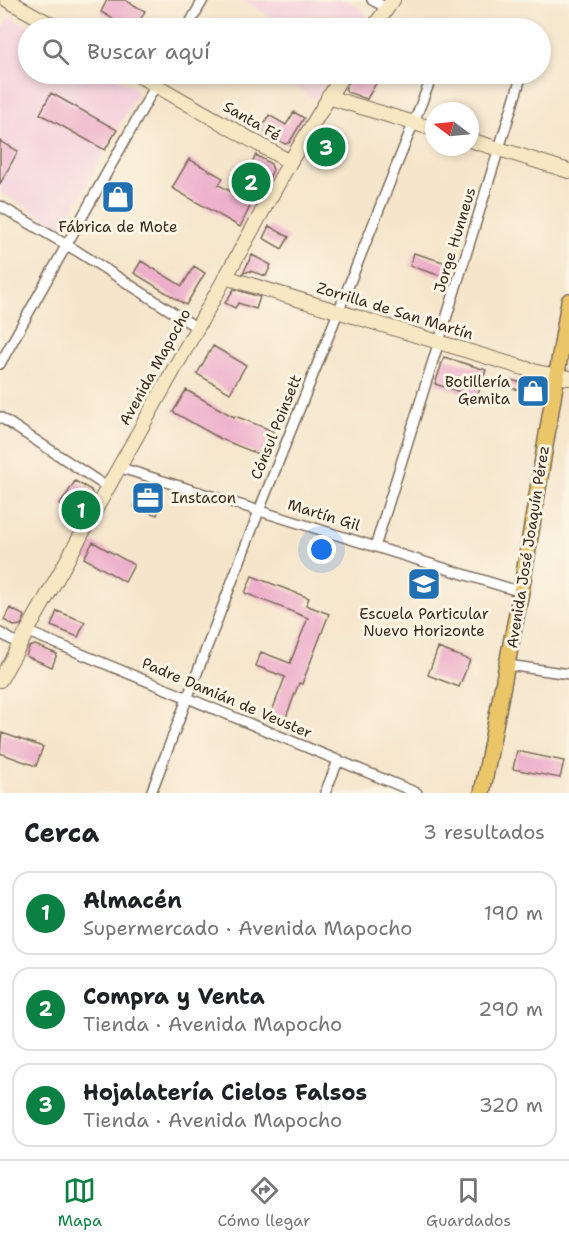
<!DOCTYPE html>
<html lang="es">
<head>
<meta charset="utf-8">
<style>
  body { margin:0; font-family:"Shantell Sans",sans-serif; background:#f6f6f6; color:#202124 }
  .compass { position:absolute; left:425px; top:102px; width:54px; height:54px; border-radius:50%; background:#fff; box-shadow:0 3px 9px #0003; rotate:286deg }
  .you { position:absolute; left:322px; top:550px; width:21px; height:21px; margin:-15px; border:4px solid #fff; border-radius:50%; background:#1a73e8; box-shadow:0 0 0 9px #1a73e833 }
  .badge { display:grid; place-items:center; width:39px; height:39px; border-radius:50%; background:#0b8043; color:#fff; font-size:20px; font-weight:700 }
  .pin { position:absolute; translate:-50% -50%; border:3px solid #fff; box-shadow:0 2px 6px #0006 }
  .list { margin:0; padding:0; list-style:none }
  h2 { display:flex; justify-content:space-between; align-items:center; height:78px; margin:0; padding:0 24px; font-size:26px }
  h2 small { font-size:20px; font-weight:400; color:#757577 }
  .list li { display:grid; grid-template-columns:39px 1fr auto; gap:18px; align-items:center; box-sizing:border-box; height:84px; margin:0 12px 12px; padding:0 12px; border:2px solid #e0e0e0; border-radius:18px }
  .list b { display:block; font-size:22px; white-space:nowrap }
  .list p { margin:0; font-size:20px; white-space:nowrap; color:#757577 }
  .list em { font-size:20px; font-style:normal; color:#757577 }
  .icon { flex:none; width:33px; height:33px; fill:none; stroke:currentColor; stroke-width:2; stroke-linecap:round; stroke-linejoin:round }
  .map { position:relative; flex:none; width:569px; height:793px; overflow:hidden }
  .search { position:absolute; background:#fff; box-shadow:0 3px 9px #0003; left:18px; right:18px; top:18px; height:66px; display:flex; align-items:center; gap:15px; box-sizing:border-box; padding:0 21px; border-radius:33px; color:#757577; font-size:22px }
  .sheet { height:366px; background:#fff }
  nav { display:flex; justify-content:space-around; align-items:center; box-sizing:border-box; height:84px; border-top:2px solid #e0e0e0; background:#fff; font-size:16px; color:#757577 }
  nav a { display:grid; justify-items:center; gap:3px }
  nav .on { color:#0b8043 }
  .map>svg:first-child { display:block }
</style>
</head>
<body>
<div class="map">
<svg width="569" height="793" viewBox="0 0 569 793">
  <rect width="100%" height="100%" fill="#fcf5e5"/>
  <filter id="ink" filterUnits="userSpaceOnUse"><feTurbulence type="fractalNoise" baseFrequency=".0167" numOctaves="2"/><feDisplacementMap in="SourceGraphic" scale="12" xChannelSelector="R" yChannelSelector="G"/><feConvolveMatrix kernelMatrix="1 2 1 2 8 2 1 2 1" color-interpolation-filters="sRGB"/></filter>
  <filter id="wash" filterUnits="userSpaceOnUse"><feTurbulence type="fractalNoise" baseFrequency=".008" numOctaves="4" result="noise"/><feDisplacementMap in="SourceGraphic" scale="24" xChannelSelector="R" yChannelSelector="G"/><feGaussianBlur stdDeviation="1.35" result="paint"/><feColorMatrix in="noise" values="0 0 0 0 0 0 0 0 0 0 0 0 0 0 0 0 0 1.4 0 .05"/><feComposite in="paint" operator="in"/></filter>
  <g filter="url(#wash)">
    <rect width="100%" height="100%" fill="#f5e5cb"/>
    <path fill="#f4cfdd" d="M242,0H345L362,9L366,15L365,25L362,28H267L273,18Z
      M11,17L31,28H28V74H109L136,89L137,93L64,225L59,226L0,192V33L8,18Z
      M272,74H333L316,99Z"/>
    <g id="blocks">
      <path fill="#edaeca" d="M107,0H125L145,11L136,28H113L117,21L101,12Z
        M354,74H368L378,80L367,99L347,92L345,89Z
        M51,93L117,130L105,150L40,114Z
        M294,112L304,118L289,143L285,144L261,130L269,115L286,125Z
        M317,137L340,149L335,158L312,146Z
        M0,141L18,151L0,184Z
        M256,155L271,164L273,170L267,182L263,180L240,227L172,188L189,159L223,178L219,185L242,198L248,187L237,180L243,169L247,171Z
        M116,189L129,197L123,207L110,200Z
        M269,226L289,237L282,249L263,238Z
        M414,253L453,265L448,278L410,266Z
        M252,255L271,265L266,276L250,271L243,273Z
        M141,261L182,286L194,266L205,273L186,305L134,273Z
        M234,289L260,297L256,309L238,303L235,308L225,303Z
        M213,346L246,365L230,393L197,374Z
        M444,357L486,370L477,397L435,384Z
        M510,380L533,385L537,391L534,402L525,400L527,392L508,387Z
        M186,390L234,417L235,416L273,431L263,456L221,439L173,412Z
        M75,481L91,490L93,496L80,517L60,505Z
        M142,484L158,489L155,497L162,499L157,515L134,507Z
        M93,542L134,565L125,582L84,558Z
        M252,576L309,598L306,605L329,614L302,684L299,683L283,725L269,719L285,677L256,666L261,652L290,663L308,618L245,593Z
        M10,608L25,616L21,625L14,626L4,620Z
        M57,611L85,622L78,637L51,626Z
        M35,645L57,654L52,667L26,656L29,647Z
        M438,648L470,660L459,687L428,675Z
        M2,733L43,747L36,766L0,753Z
        M517,751L564,761L560,778L513,769Z"/>
    </g>
  </g>
  <g filter="url(#ink)">
    <use href="#blocks" fill-opacity="0" stroke="#7c6b5b" stroke-width="1.5"/>
    <g fill="none" stroke-linecap="round" stroke-linejoin="round">
      <defs>
        <path id="street" d="M372,0L387,8
          M187,28L203,0
          M0,206L77,251L196,327
          M0,364L162,74
          M0,417L107,487
          M118,467L521,592
          M375,547L520,81
          M26,631L417,793
          M0,633L19,644
          M508,665L569,674
          M151,793L264,498L433,74
          M325,793L338,761"/>
        <path id="secondary" d="M7,0L57,28
          M373,28L393,0
          M136,74L290,162
          M328,97L434,129
          M470,140L569,171
          M225,277L540,373L569,378
          M0,680L290,162L343,74"/>
        <path id="primary" d="M482,793L521,592L569,301"/>
      </defs>
      <use href="#street" stroke="#7c6b5b" stroke-width="12"/>
      <use href="#secondary" stroke="#7c6b5b" stroke-width="16"/>
      <use href="#primary" stroke="#7c6b5b" stroke-width="18"/>
      <use href="#street" stroke="#fff" stroke-width="9"/>
      <use href="#secondary" stroke="#f7e8c3" stroke-width="14"/>
      <use href="#primary" stroke="#ebc669" stroke-width="15"/>
    </g>
  </g>
  <defs>
    <symbol id="shop-square" viewBox="-11 -11 22 22"><rect x="-9" y="-9" width="18" height="18" rx="4" fill="#1f6fb2" stroke="#fcf5e5"/><path d="M-5-2.5h2.3a2.7 3.5 0 0 1 5.4 0H5L5.5 6h-11ZM-1.5-2.5h3a1.5 2.3 0 0 0-3 0Z" fill="#fff"/></symbol>
    <symbol id="office-square" viewBox="-11 -11 22 22"><rect x="-9" y="-9" width="18" height="18" rx="4" fill="#1f6fb2" stroke="#fcf5e5"/><path d="M-6-3h4V-5.5h4V-3h4V5H-6ZM-1-4.5V-3h2v-1.5ZM-6 0V1H6V0Z" fill="#fff"/></symbol>
    <symbol id="school-square" viewBox="-11 -11 22 22"><rect x="-9" y="-9" width="18" height="18" rx="4" fill="#1f6fb2" stroke="#fcf5e5"/><path d="M0-5L7-2L0 1L-7-2ZM-4 1L0 2.5L4 1V4Q0 6-4 4Z" fill="#fff"/></symbol>
  </defs>
  <g fill-rule="evenodd">
    <use href="#shop-square" x="99" y="178" width="38" height="38"/>
    <use href="#shop-square" x="514" y="372" width="38" height="38"/>
    <use href="#office-square" x="129" y="479" width="38" height="38"/>
    <use href="#school-square" x="405" y="565" width="38" height="38"/>
  </g>
  <g text-anchor="middle" dominant-baseline="central" stroke-width="6" stroke-linejoin="round" paint-order="stroke">
    <g font-size="15" fill="#3b2a1e" stroke="#fcf5e5">
      <text transform="translate(252 121) rotate(30)">Santa Fé</text>
      <text transform="translate(455 240) rotate(-73)">Jorge Hunneus</text>
      <text transform="translate(395 311) rotate(17)">Zorrilla de San Martín</text>
      <text transform="translate(155 367) rotate(-61)">Avenida Mapocho</text>
      <text transform="translate(276 427) rotate(-68)">Cónsul Poinsett</text>
      <text transform="translate(324 515) rotate(17)">Martín Gil</text>
      <text transform="translate(528 547) rotate(-81)">Avenida José Joaquín Pérez</text>
      <text transform="translate(227 698) rotate(23)">Padre Damián de Veuster</text>
    </g>
    <g font-size="15" fill="#3b2a1e" stroke="#fcf5e5">
      <text x="118" y="227">Fábrica de Mote</text>
      <text x="510" y="382" text-anchor="end">Botillería<tspan x="510" dy="17">Gemita</tspan></text>
      <text x="171" y="498" text-anchor="start">Instacon</text>
      <text x="424" y="614">Escuela Particular<tspan x="424" dy="17">Nuevo Horizonte</tspan></text>
    </g>
  </g>
</svg>
<svg class="compass" viewBox="-18 -18 36 36"><path d="M0-13l5 13h-10z" fill="#e53935"/><path d="M0 13l5-13h-10z" fill="#757577"/></svg>
<div class="you"></div>
<div class="pin badge" style="left:81px;top:510px">1</div>
<div class="pin badge" style="left:251px;top:182px">2</div>
<div class="pin badge" style="left:326px;top:147px">3</div>
<div class="search"><svg class="icon" aria-label="search" viewBox="0 0 24 24"><circle cx="10" cy="10" r="6"/><path d="M15 15l6 6"/></svg>Buscar aquí</div>
</div>
<section class="sheet">
<h2>Cerca<small>3 resultados</small></h2>
<ul class="list">
<li><span class="badge">1</span><div><b>Almacén</b><p>Supermercado · Avenida Mapocho</p></div><em>190 m</em></li>
<li><span class="badge">2</span><div><b>Compra y Venta</b><p>Tienda · Avenida Mapocho</p></div><em>290 m</em></li>
<li><span class="badge">3</span><div><b>Hojalatería Cielos Falsos</b><p>Tienda · Avenida Mapocho</p></div><em>320 m</em></li>
</ul>
</section>
<nav>
<a class="on"><svg class="icon" aria-label="map" viewBox="0 0 24 24"><path d="M3 6l6-2 6 2 6-2v14l-6 2-6-2-6 2zM9 4v14M15 6v14"/></svg>Mapa</a>
<a><svg class="icon" aria-label="directions" viewBox="0 0 24 24"><path d="M12 3l9 9-9 9-9-9zM9 14v-3h6M13 9l2 2-2 2"/></svg>Cómo llegar</a>
<a><svg class="icon" aria-label="saved" viewBox="0 0 24 24"><path d="M7 4h10v16l-5-4-5 4z"/></svg>Guardados</a>
</nav>
</body>
</html>
